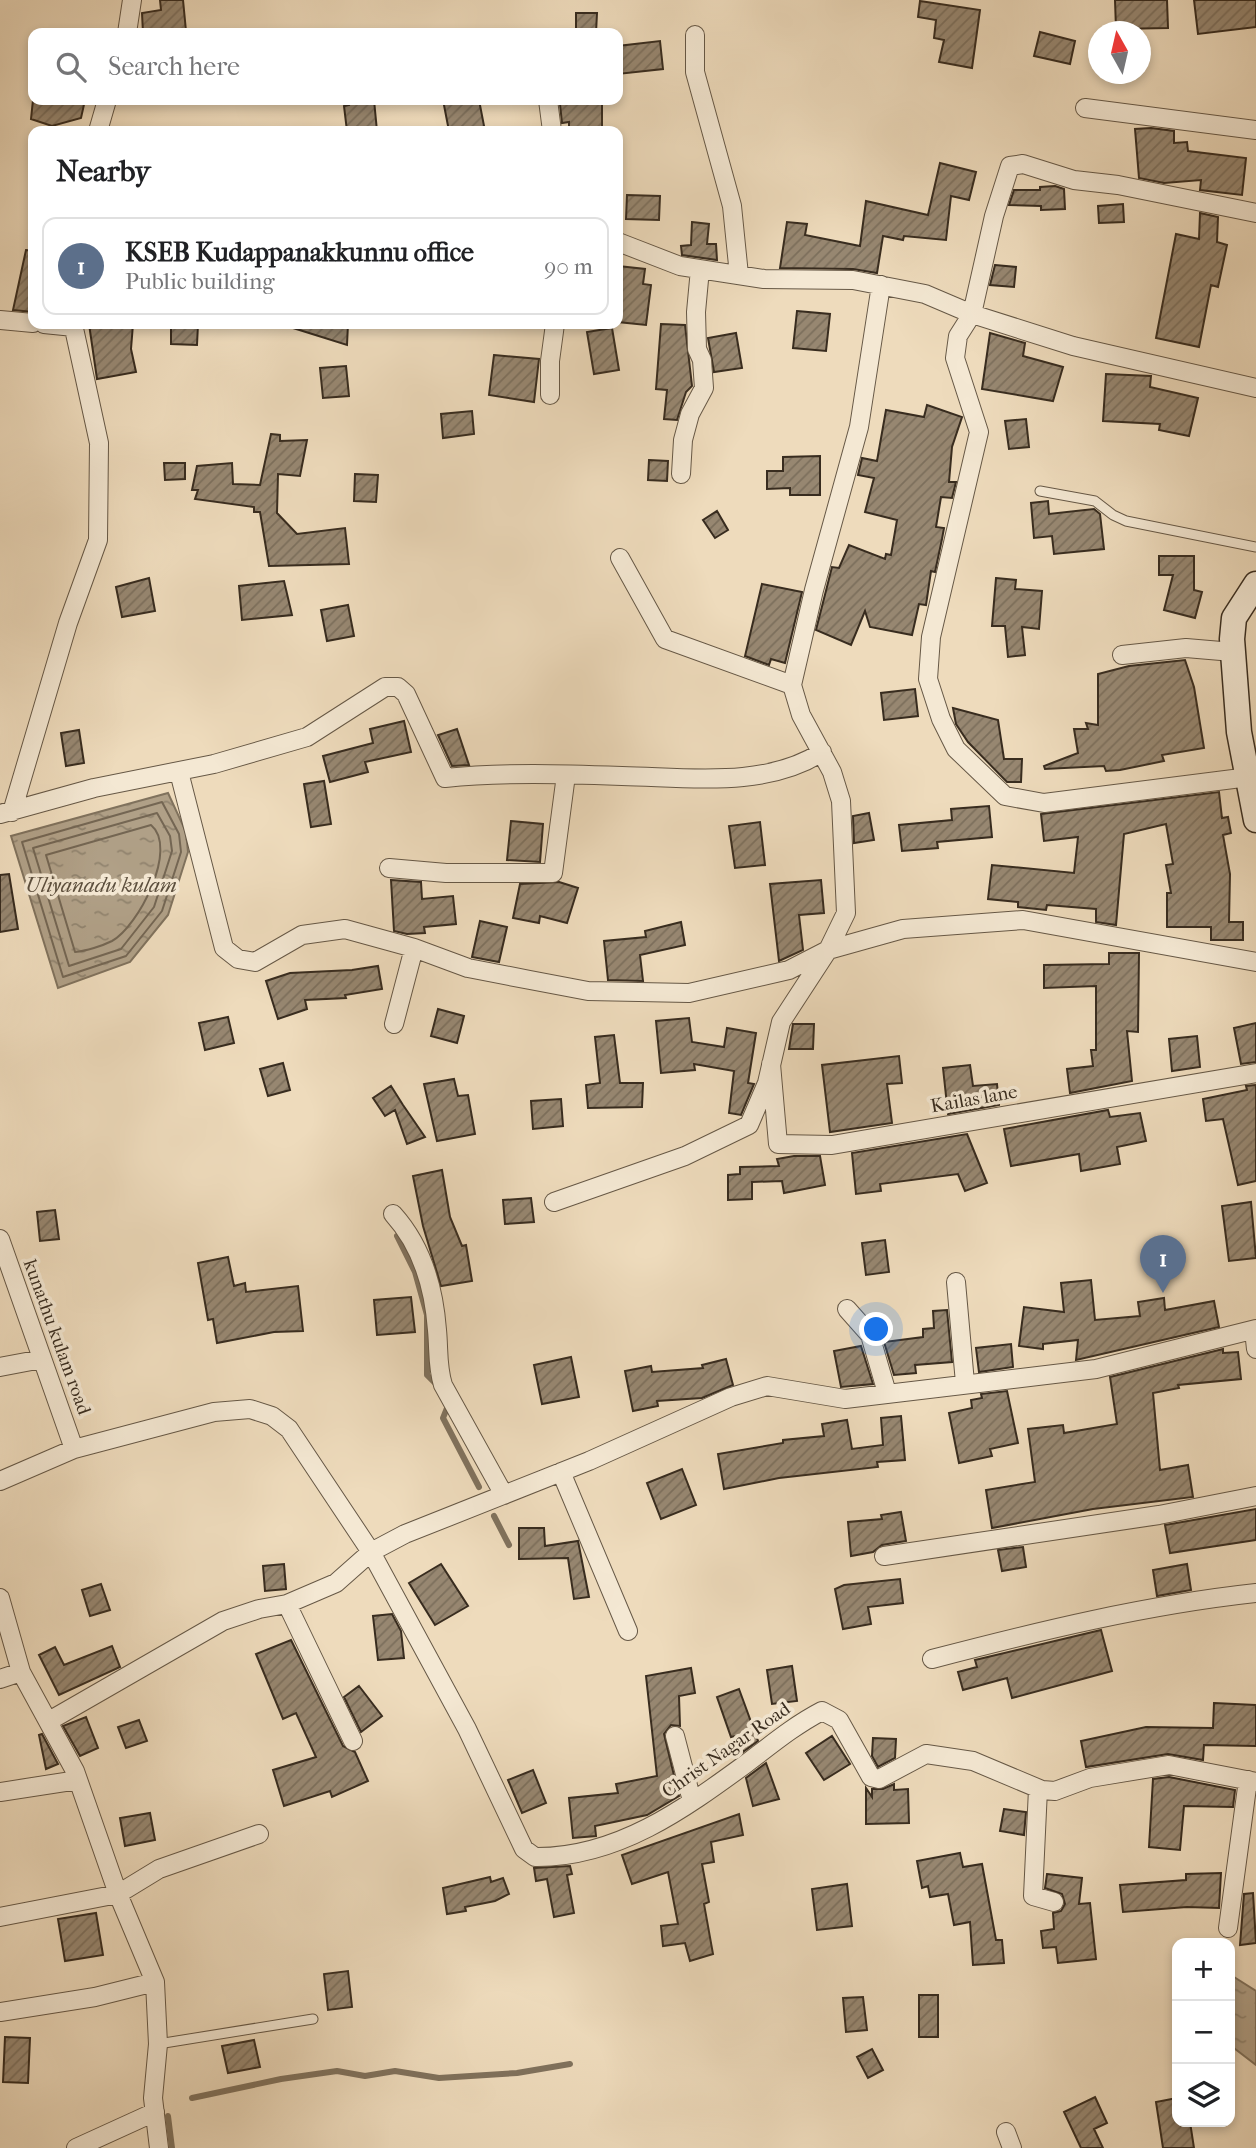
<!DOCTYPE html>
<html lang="en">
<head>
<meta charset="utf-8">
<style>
  body { margin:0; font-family:"IM FELL French Canon",serif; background:#f6f6f6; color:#202124 }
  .controls { position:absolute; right:21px; bottom:21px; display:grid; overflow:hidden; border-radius:14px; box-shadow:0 4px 10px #0003 }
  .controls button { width:63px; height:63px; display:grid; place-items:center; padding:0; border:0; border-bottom:2px solid #e0e0e0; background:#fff; color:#202124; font:35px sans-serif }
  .compass { position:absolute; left:1088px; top:21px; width:63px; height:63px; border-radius:50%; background:#fff; box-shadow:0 4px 10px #0003; rotate:352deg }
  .you { position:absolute; left:877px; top:1330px; width:24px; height:24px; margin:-18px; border:5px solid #fff; border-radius:50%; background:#1a73e8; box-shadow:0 0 0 10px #1a73e833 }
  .badge { display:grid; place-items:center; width:46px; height:46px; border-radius:50%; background:#1a73e8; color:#fff; font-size:23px; font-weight:700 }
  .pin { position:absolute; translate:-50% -58px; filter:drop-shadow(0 2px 4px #0008) }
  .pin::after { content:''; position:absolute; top:37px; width:24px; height:21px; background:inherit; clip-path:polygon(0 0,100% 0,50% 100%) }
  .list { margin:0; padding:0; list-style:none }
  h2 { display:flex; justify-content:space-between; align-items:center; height:91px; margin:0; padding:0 28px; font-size:30px }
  h2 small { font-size:23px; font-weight:400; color:#757577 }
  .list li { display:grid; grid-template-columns:46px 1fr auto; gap:21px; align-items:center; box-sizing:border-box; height:98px; margin:0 14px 14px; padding:0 14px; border:2px solid #e0e0e0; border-radius:14px }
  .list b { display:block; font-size:26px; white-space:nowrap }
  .list p { margin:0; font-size:23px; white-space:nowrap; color:#757577 }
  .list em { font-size:23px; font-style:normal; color:#757577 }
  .icon { flex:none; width:38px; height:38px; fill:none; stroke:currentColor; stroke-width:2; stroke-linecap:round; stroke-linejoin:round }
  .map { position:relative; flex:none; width:1256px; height:2148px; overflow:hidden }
  .search { position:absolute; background:#fff; box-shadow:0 4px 10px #0003; left:28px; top:28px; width:595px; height:77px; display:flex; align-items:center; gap:18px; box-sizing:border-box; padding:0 24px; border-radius:14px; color:#757577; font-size:26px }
  .panel { position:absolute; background:#fff; box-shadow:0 4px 10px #0003; left:28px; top:126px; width:595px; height:203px; border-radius:14px }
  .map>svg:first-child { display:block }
</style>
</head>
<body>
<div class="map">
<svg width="1256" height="2148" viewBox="0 0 1256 2148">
  <defs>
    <pattern id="water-ripples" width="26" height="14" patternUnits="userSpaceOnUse" patternTransform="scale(1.75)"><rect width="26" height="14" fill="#b0a087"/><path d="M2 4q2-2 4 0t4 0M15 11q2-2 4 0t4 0" fill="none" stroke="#90836e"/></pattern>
    <pattern id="building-hatch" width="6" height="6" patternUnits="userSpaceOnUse" patternTransform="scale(1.75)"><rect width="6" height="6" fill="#978771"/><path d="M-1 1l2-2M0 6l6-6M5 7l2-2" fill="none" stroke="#7c6f5c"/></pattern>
  </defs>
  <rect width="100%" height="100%" fill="#eedbbc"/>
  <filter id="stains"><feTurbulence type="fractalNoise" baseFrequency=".00286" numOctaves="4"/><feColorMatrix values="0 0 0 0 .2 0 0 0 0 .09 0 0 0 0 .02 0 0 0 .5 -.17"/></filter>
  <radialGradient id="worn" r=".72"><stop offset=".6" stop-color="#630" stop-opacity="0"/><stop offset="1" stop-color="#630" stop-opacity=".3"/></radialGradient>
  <path fill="url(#water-ripples)" stroke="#80725d" stroke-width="2" d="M168,793L186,832L188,852L168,915L130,962L58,988L11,836Z
    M1234,1977L1256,1991V2065L1230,2045V2000Z"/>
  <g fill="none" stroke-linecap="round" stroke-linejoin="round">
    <path stroke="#746653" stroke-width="2" d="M162,802L179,834L181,852L162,911L126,956L63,977L22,842Z
      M157,813L170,836L172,851L154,907L121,949L69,966L33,848Z
      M151,825C179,848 138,927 112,941C102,946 86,951 75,952L46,855Z"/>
    <path stroke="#80725d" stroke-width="6" d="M397,1236L415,1272L427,1315V1375L437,1385
      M449,1403L443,1418L479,1487
      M494,1516L509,1545
      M192,2098L281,2079L337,2071L365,2076L395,2071L439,2078L517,2073L570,2064
      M168,2116L172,2148"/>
  </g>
  <path fill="url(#building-hatch)" stroke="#382c1f" stroke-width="2" d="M160,0H183L186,31L143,33L142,13L161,10Z
    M1115,0H1167L1168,28L1116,29Z
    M1194,0H1256V27L1198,34Z
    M920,1L980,10L972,68L939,62L944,40L934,38L936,20L918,17Z
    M576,13H597L596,33H576Z
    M1040,32L1075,41L1070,64L1034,56Z
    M660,41L663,69L618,74V46Z
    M33,100H85L81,118L52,126L31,119Z
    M348,100H374L377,131H347L344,106L349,105Z
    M443,100H479L485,131H449Z
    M572,100H602V131H569V122L562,123L560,104L572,102Z
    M1151,128L1174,131V143L1187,142L1188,151L1246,158L1242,195L1200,190L1201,180L1164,183L1139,178L1135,129Z
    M940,163L976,172L969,200L951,196L946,240L904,236L903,240L883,236L877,273L853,269L780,268L787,222L807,224L805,235L860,246L866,201L928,215Z
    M1055,186L1064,189L1065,209L1041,210V206L1009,205L1014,190H1040V187Z
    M627,195L660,196L659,220L626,219Z
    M1123,204L1124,222L1099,223L1098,206Z
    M1200,213L1218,217L1217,242L1227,245L1218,287L1211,285L1199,347L1156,338L1176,234L1199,239Z
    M692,222L709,224L707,244H716L717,260L682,255L681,246L691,245Z
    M26,250L33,251V312L13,310Z
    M995,265L1016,267L1014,287L990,285Z
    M618,266L645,269L643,284L651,285L646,325L618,322Z
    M797,311L830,314L826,351L793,348Z
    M89,324H133L131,349L136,372L97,379Z
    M171,324H198L197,345L171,344Z
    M291,324H348L347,345L290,327Z
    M661,324L685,325L692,386L686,392L677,420L664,419L667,390L656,389Z
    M612,328L619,370L594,374L587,332Z
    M736,333L742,368L714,372L708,338Z
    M990,333L1025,343L1023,356L1063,367L1053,401L982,389Z
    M494,355L539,359L534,402L489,395Z
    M346,366L349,396L323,398L320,368Z
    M1106,374L1151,376L1150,387L1198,398L1189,436L1159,430L1160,424L1103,421Z
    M927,405L962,417L952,447L949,482H956L952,498L941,497L936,527L944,528L942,539L935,572L931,571L926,605L919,604L912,635L870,627L865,611L851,645L816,630L832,567L839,568L849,545L885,559L886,554L891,555L897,520L865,512L874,478L858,475L862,458L877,461L886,410L924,417Z
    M472,411L474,434L443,438L441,414Z
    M1026,419L1029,447L1009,449L1005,421Z
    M271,434L280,435V441L307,440L300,476L278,474L277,513L297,534L345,528L349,564L269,566L260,512H254V507L195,499L198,490H192L197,466L232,463L233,484L260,485Z
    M820,456V495H790V488L767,489V471H783V457Z
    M649,460L668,461L667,481L648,480Z
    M164,463H185V479L165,480Z
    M355,474L378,475L376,502L354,501Z
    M1048,501L1049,514L1094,509L1100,514L1104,549L1054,554L1052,536L1034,538L1031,503Z
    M717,511L728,530L715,538L703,520Z
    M1159,556H1194V590L1202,592L1195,618L1164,610L1173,575H1159Z
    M149,578L155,611L122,617L116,587Z
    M996,578L1016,580L1015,589L1042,591L1039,629L1022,627L1025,655L1008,657L1005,626H992Z
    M284,581L292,615L242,620L239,586Z
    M762,584L802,592L785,663L771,659L769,665L745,656Z
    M348,605L354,636L327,641L321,610Z
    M1185,660L1194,687L1204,748L1162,755L1164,761L1120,770L1106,771L1104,766L1045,769L1044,766L1078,753L1074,729H1088L1086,723L1098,725V674L1129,666Z
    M915,689L918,716L884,720L881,693Z
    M953,708L998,720L1004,759H1022L1021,782H1007L968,742L956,724Z
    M404,721L411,752L365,762L368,772L330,782L323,756L373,743L370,729Z
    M457,729L469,765L452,766L438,735Z
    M79,730L84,763L66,766L61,733Z
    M324,781L331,824L311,827L304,784Z
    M1219,792L1222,818L1228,817L1231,833L1223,835L1230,874L1229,922H1243V940H1211V927H1167V893H1171L1166,865L1173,864L1166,824L1124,834L1116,925L1096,922V909L1047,905L1046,910L1018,907V902L988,899L992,865L1074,873L1078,837L1044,841L1041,814Z
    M989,806L992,837L937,842L938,848L902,851L899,825L952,820L951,809Z
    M869,813L874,840L854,843L853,816Z
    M511,821L543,824L540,862L507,860Z
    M760,822L765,865L735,868L729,826Z
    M9,874L18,929L0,932V875Z
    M391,880L421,882L422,899L453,896L456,924L424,927L425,933L407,934L394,931Z
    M821,880L824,913L799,915L803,950L779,961L770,884Z
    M559,882L578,888L567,923L540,916L539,923L513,918L520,884Z
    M480,921L507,927L499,962L472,957Z
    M681,922L685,945L640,955L643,981L608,980L604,941L646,937L645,931Z
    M1109,953H1139L1138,1032L1127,1031L1132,1081L1070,1093L1067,1069L1093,1066L1091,1050H1096V986L1044,988V965L1109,964Z
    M378,966L382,989L345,995L346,998L305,1000L307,1009L278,1019L266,981L290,973L352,970Z
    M438,1009L464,1016L457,1043L431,1036Z
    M228,1017L234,1043L205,1050L199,1023Z
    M689,1018L692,1042L724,1047L727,1028L756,1033L748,1083L754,1084L741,1115L729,1113L734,1071L694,1064L695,1070L661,1073L656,1021Z
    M1256,1023V1062L1241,1064L1234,1028Z
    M793,1024H814L813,1049H789Z
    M614,1035L620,1083H643L642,1107L588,1108L586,1085L600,1083L595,1037Z
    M1197,1036L1200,1067L1172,1071L1169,1039Z
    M899,1056L902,1083L887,1084L892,1123L830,1132L822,1065Z
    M283,1063L290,1090L268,1096L260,1069Z
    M970,1065L973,1086L997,1084L999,1105L948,1114L943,1068Z
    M454,1079L458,1096L468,1095L475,1134L437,1141L424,1084Z
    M1256,1085V1181L1238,1185L1223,1119L1206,1121L1203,1099L1247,1090L1246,1086Z
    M391,1086L403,1105L425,1137L407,1144L395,1110L385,1116L373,1098Z
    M561,1099L563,1126L533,1129L531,1101Z
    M1108,1110L1110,1117L1140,1113L1146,1141L1117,1147L1120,1164L1081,1171L1079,1154L1011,1166L1004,1129Z
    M967,1134L987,1183L965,1191L958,1174L880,1184L881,1191L856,1194L852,1153Z
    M794,1156H820L825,1185L784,1193L782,1181L752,1182V1199L728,1200V1175L740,1174V1167L779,1166L777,1159Z
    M442,1170L450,1217L462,1246L466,1245L472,1281L441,1286L423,1226L413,1176Z
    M531,1198L534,1222L505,1224L503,1200Z
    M1251,1202L1256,1258L1229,1261L1222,1206Z
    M55,1210L59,1239L40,1241L37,1212Z
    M885,1240L889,1272L866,1275L862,1243Z
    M228,1257L234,1286L245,1283L246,1292L298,1286L303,1331L274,1332L217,1343L213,1319L208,1320L198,1263Z
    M1091,1280L1095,1320L1140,1316L1138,1302L1164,1298L1165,1310L1214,1301L1219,1327L1076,1360L1078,1340L1043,1344V1349L1019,1346L1024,1307L1064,1312L1061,1283Z
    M411,1297L415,1332L377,1335L374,1300Z
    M947,1310L952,1362L915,1365L916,1373L894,1375L884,1342L923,1337V1329L934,1328L933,1311Z
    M1011,1344L1013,1367L979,1372L976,1348Z
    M861,1346L873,1384L841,1387L834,1351Z
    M1223,1349V1353L1238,1352L1241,1379L1178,1385L1179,1388L1153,1393L1160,1470L1188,1465L1193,1497L1093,1509L992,1528L986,1490L1035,1482L1028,1429L1063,1425L1064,1433L1117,1424L1110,1377Z
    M571,1357L579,1397L542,1404L534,1365Z
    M726,1359L733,1385L702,1398L657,1401L658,1406L633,1411L625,1371L651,1366L652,1372L703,1368L702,1365Z
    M1007,1391L1018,1443L990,1449L992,1456L959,1463L949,1413L972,1408L971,1400L982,1398L981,1394Z
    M901,1416L905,1460L877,1462L878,1467L779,1478L724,1489L718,1454L783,1443V1440L824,1436L822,1424L847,1420L852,1449L883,1445L881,1418Z
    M682,1469L696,1505L661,1519L647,1483Z
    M1256,1509V1540L1170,1553L1165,1525Z
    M901,1512L906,1541L882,1545L873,1552L851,1556L848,1522L882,1519L881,1515Z
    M519,1528H544L545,1546L578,1541L589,1597L574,1599L568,1558L519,1559Z
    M1023,1547L1026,1567L1002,1571L998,1550Z
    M284,1564L286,1589L265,1591L263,1566Z
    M441,1564L468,1606L435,1625L409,1583Z
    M1187,1564L1191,1590L1157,1596L1153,1570Z
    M900,1579L903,1603L868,1607L871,1624L843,1629L835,1589L844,1585Z
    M101,1584L110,1610L90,1616L82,1590Z
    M392,1614L401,1631L404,1658L378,1660L373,1616Z
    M1101,1630L1112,1671L1012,1698L1007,1678L963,1690L958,1672L977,1667L975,1660Z
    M291,1640L343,1746L355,1752L368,1781L332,1797L330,1791L284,1806L273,1770L316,1757L296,1713L283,1719L256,1654Z
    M112,1646L120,1667L59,1695L39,1655L55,1647L64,1665Z
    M792,1666L797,1701L772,1704L767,1670Z
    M691,1668L695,1693L679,1696L680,1726L671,1725L664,1734L679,1796L647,1815L595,1826L596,1836L573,1838L569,1798L618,1793L616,1784L657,1776L646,1676Z
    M359,1686L382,1716L361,1732L344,1697Z
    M739,1689L758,1741L743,1752L736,1736L731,1737L717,1697Z
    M1214,1703L1256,1705V1746L1204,1745L1203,1760L1168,1754L1086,1767L1081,1741L1146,1727L1213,1728Z
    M86,1717L98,1748L80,1756L63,1726Z
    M139,1720L147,1741L126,1748L118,1727Z
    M42,1734L58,1764L46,1769L39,1735Z
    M832,1736L850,1764L824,1780L806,1753Z
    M873,1738L896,1739L895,1758L878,1767L872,1756Z
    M766,1763L779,1799L753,1806L746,1778Z
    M533,1770L546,1803L522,1813L508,1780Z
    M1169,1777L1235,1790L1233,1807L1184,1806L1180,1850L1149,1847L1153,1779Z
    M894,1784V1790L908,1789L909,1823L866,1824V1788L872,1797V1789H883Z
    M1004,1809L1026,1812L1024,1835L1000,1831Z
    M150,1813L155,1840L125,1846L120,1818Z
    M739,1814L743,1835L711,1842L714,1862L702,1864L709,1902L704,1904L713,1954L690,1961L685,1943L663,1946L661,1926L678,1924L668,1872L632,1884L622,1855Z
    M960,1853L963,1867L982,1864L996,1940H1002L1004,1963L973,1965L970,1922L954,1925L948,1894L930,1897L928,1886L922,1888L917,1861Z
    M570,1866L572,1874L567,1875L574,1913L554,1917L547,1879L536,1881L534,1868Z
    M1221,1873L1219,1908L1187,1907L1123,1912L1120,1885L1186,1880V1874Z
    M1047,1874L1082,1878L1079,1904L1090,1903L1096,1959L1058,1963L1056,1947L1043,1948L1041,1931L1054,1929L1053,1913L1061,1911L1065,1904L1062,1894L1045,1888Z
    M490,1877L491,1882L503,1878L509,1894L495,1901L465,1907L466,1911L447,1914L443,1888Z
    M847,1884L852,1926L817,1930L812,1889Z
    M1253,1893L1256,1943L1240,1945L1244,1894Z
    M96,1913L103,1955L65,1961L58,1919Z
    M348,1971L352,2007L328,2010L324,1974Z
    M919,1995H938V2037H919Z
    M863,1997L867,2030L846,2032L843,1998Z
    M5,2037L30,2038L28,2083L3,2082Z
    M254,2040L260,2067L228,2073L222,2046Z
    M872,2049L883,2070L868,2078L857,2057Z
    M1095,2097L1107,2123L1094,2129L1103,2148H1081L1064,2112Z
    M1177,2098V2122H1190L1194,2148H1163L1156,2102Z"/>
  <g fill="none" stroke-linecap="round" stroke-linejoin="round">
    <defs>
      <path id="lane" d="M1040,491L1095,501L1113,515L1126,521L1256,547
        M158,2044L313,2019"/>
      <path id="street" d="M127,33L132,0
        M695,35V72L732,206L739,275
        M548,100L552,131
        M1085,108L1256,130
        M98,131L107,100
        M618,242L680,266L764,279L853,280L925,294L972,314L1073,346L1256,388
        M881,285L859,427L814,590L792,685L801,715L832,772L841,801L846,913L828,950L903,929L1023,920L1256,962
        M0,320L33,323
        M44,324L74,327
        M550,395V361L555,324
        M681,474L683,440L690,414L704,388L702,360L697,349L696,312L700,269
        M620,558L665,639L792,685
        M1122,655L1186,648L1233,652
        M179,772L224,948L238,959L255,962L302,935L345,929L414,948L468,968L530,980L588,991L689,993L789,970L828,950
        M1249,777L1044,803L1005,796L956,749L941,719L928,679L931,637L979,432L955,358L958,336L972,314L994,216L1010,166L1023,164L1074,180L1118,185L1256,213
        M12,812L68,623L98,540L99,443L73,324
        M0,814L94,788L214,764L307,737L385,687H398L406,694L445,778C503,772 564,774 622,776C686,777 765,789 822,752
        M389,868L446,873H553L566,775
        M394,1024L414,948
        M771,1064L778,1144L832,1145L1256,1073
        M554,1202L685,1156L749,1125L767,1083L781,1022L826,953
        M393,1214C422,1246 434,1289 437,1330C439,1350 437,1366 443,1385L504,1495
        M0,1239L74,1449
        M956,1282L965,1383
        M847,1309L870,1335L887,1393
        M1254,1330L1256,1349
        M0,1367L42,1359
        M561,1472L628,1631
        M0,1481L74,1449L214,1412L250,1409L272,1416L289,1429L371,1552L405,1534L589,1461L731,1397L767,1386L845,1399L1096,1369L1256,1329
        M884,1556L1159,1515L1256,1496
        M0,1598L21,1672L75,1771L118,1894L155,1982L158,2044L153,2098L159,2148
        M287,1604L353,1741
        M932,1659C1039,1631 1146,1605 1256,1593
        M0,1679L21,1672
        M49,1721L223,1621L259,1609L287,1604L336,1583L371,1552L467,1729L524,1849L535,1857C617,1858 684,1809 747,1763C772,1744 795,1725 822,1711L839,1720L871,1777L879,1779L926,1754L973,1761L1042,1790L1055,1791L1090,1778L1169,1765L1256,1782
        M675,1736L692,1801
        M1038,1789L1033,1896L1054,1902
        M0,1792L78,1780
        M0,1917L118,1894L159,1869L259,1834
        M1228,1928L1248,1780
        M0,2012L95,1997L155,1982
        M1006,2132L1012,2148
        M76,2148L155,2112"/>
      <path id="secondary" d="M1256,584L1234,618L1232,639L1239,732L1256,820"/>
    </defs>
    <use href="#lane" stroke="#665846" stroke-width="11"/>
    <use href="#street" stroke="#665846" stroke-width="20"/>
    <use href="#secondary" stroke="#382c1f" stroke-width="27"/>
    <use href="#lane" stroke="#f4e8d3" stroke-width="9"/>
    <use href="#street" stroke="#f4e8d3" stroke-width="18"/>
    <use href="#secondary" stroke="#f4e8d3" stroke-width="24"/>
  </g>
  <g text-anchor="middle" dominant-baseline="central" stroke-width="7" stroke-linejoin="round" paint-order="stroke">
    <g font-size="19" fill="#382c1f" stroke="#f4e8d3">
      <text transform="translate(974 1099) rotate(-10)">Kailas lane</text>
      <text transform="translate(57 1337) rotate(70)">kunathu kulam road</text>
      <text transform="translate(726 1750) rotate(-35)">Christ Nagar Road</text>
    </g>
    <g font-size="21" font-style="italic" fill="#5c4f3e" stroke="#f4e8d3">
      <text x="101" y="885">Uliyanadu kulam</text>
    </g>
  </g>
  <rect width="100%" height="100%" filter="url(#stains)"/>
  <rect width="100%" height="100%" fill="url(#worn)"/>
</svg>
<div class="controls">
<button>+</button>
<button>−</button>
<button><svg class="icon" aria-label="layers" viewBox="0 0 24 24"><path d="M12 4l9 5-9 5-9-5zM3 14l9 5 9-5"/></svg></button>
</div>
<svg class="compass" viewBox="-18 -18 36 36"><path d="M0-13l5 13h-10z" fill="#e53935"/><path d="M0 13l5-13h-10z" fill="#757577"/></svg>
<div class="you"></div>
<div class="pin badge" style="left:1163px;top:1293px;background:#5c6f8a">1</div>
<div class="search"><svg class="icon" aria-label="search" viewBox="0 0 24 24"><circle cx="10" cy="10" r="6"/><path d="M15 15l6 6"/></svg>Search here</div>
<section class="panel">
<h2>Nearby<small></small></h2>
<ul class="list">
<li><span class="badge" style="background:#5c6f8a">1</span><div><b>KSEB Kudappanakkunnu office</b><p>Public building</p></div><em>90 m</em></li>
</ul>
</section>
</div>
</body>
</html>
